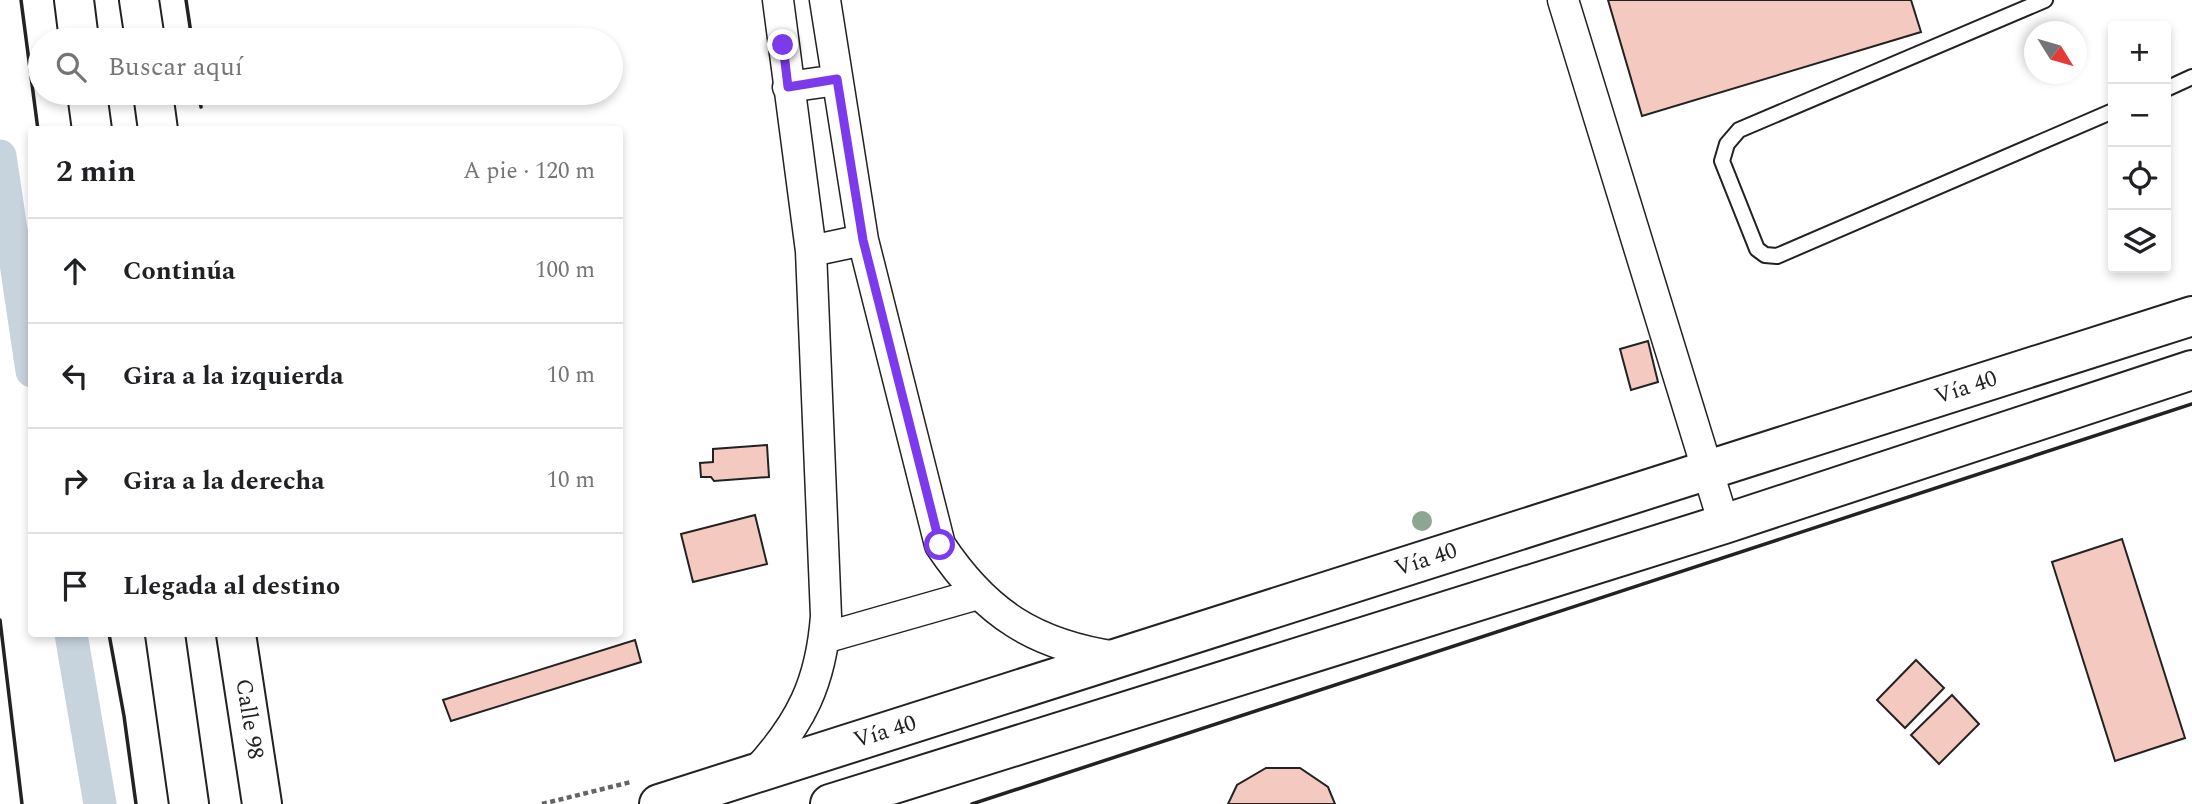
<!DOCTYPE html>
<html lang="es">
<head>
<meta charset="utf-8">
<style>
  body { margin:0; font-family:Spectral,serif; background:#f2f2f2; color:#202124 }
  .controls { position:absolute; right:21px; top:21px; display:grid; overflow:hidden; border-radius:7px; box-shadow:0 4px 10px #0003 }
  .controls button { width:63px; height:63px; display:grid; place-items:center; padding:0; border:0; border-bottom:2px solid #e0e0e0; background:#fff; color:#202124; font:35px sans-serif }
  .compass { position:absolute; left:2024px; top:21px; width:63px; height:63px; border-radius:50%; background:#fff; box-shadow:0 4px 10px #0003; rotate:127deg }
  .stop { position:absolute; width:21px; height:21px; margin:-16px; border:5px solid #7c3aed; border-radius:50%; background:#fff }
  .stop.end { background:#7c3aed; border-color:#fff; box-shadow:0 2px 7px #0008 }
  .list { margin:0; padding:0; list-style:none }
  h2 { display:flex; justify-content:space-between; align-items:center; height:91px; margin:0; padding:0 28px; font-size:30px }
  h2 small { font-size:23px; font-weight:400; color:#757577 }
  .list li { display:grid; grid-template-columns:46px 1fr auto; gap:21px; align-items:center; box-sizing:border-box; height:105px; padding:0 28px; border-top:2px solid #e0e0e0 }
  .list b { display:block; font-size:26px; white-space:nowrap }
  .list em { font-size:23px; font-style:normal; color:#757577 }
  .icon { flex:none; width:38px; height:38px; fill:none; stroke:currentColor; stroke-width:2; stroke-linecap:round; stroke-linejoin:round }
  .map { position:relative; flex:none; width:2192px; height:804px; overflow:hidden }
  .search { position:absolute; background:#fff; box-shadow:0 4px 10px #0003; left:28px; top:28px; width:595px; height:77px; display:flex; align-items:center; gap:18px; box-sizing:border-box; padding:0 24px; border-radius:38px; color:#757577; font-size:26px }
  .panel { position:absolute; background:#fff; box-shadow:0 4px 10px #0003; left:28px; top:126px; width:595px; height:511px; border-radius:7px }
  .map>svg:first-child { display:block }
</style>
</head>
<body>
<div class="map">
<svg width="2192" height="804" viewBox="0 0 2192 804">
  <rect width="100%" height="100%" fill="#fff"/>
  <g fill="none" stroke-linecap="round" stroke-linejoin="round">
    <path stroke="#c7d3dd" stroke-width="33" d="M0,156L32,371
      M71,634L100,804"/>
  </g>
  <path fill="#f3c9c0" stroke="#222" stroke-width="2" d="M1608,0H1911L1921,32L1642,116Z
    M1648,341L1658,382L1631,390L1620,349Z
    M767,445L769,477L714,481L711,477H701L700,463L713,462V449Z
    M755,515L767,564L693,582L681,534Z
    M2122,539L2185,738L2115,761L2052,562Z
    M635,640L641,662L451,721L443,700Z
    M1916,660L1944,688L1905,728L1877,700Z
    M1952,695L1979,724L1939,764L1911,735Z
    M1266,768H1300L1328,787L1335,804H1228L1237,785Z"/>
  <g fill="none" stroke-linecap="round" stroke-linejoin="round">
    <defs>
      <path id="lane" d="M2045,0L1739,130L1727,144L1722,161L1757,249L1765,255L1777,256L2113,111
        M2166,89L2192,77"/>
      <path id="street" d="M825,0L863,240L940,545C986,614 1035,645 1117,657
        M1563,0L1724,524
        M788,87L837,80
        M811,251L863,240
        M824,638L978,594
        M756,772C801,723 821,683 826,616L811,251L778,0"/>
      <path id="secondary" d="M74,0L79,40
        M139,0L145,40
        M87,93L92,130
        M153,93L158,130
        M165,634L189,804
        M236,634L262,804"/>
      <path id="highway" d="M659,804L2192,316
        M830,804L1724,524L2192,370"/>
    </defs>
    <use href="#lane" stroke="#222" stroke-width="18"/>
    <use href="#street" stroke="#222" stroke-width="33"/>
    <use href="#secondary" stroke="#222" stroke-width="42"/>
    <use href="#highway" stroke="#222" stroke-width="42"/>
    <path stroke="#646464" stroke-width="4.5" stroke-dasharray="5 3.5" stroke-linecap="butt" d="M542,804L631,782"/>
    <use href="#lane" stroke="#fff" stroke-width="14"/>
    <use href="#street" stroke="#fff" stroke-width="30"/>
    <use href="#secondary" stroke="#fff" stroke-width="38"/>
    <use href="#highway" stroke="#fff" stroke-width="38"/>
    <path stroke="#222" stroke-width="3.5" d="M21,0L38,130
      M186,0L192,40
      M199,93L201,107
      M0,620L22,804
      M109,634L124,716L136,804
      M972,804L2192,404"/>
  </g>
  <circle fill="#8da692" cx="1422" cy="521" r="10"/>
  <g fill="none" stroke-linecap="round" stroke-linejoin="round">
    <path stroke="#7c3aed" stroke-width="9" d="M783,45L788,87L837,79L863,240L940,545"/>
  </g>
  <g text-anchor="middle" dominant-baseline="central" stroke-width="5" stroke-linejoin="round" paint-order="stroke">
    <g font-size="23" fill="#222" stroke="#fff">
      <text transform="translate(1966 388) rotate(-18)">Vía 40</text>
      <text transform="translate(1426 560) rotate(-18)">Vía 40</text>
      <text transform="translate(249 719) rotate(81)">Calle 98</text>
      <text transform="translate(885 732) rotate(-17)">Vía 40</text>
    </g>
  </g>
</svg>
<div class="controls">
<button>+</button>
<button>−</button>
<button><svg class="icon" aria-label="locate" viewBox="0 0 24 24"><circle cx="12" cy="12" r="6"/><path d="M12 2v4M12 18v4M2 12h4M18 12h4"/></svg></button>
<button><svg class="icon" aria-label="layers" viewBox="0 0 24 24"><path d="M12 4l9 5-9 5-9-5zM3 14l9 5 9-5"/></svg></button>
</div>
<svg class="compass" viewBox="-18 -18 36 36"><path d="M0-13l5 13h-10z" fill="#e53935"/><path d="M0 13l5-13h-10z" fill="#757577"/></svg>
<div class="stop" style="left:940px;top:545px"></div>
<div class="stop end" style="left:783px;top:45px"></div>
<div class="search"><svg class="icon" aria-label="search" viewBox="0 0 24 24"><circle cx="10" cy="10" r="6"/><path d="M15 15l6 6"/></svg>Buscar aquí</div>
<section class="panel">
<h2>2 min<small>A pie · 120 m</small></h2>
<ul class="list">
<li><svg class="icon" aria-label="ahead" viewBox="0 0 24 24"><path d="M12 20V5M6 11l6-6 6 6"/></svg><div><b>Continúa</b></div><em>100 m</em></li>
<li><svg class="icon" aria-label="left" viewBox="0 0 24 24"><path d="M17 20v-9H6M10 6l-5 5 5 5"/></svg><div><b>Gira a la izquierda</b></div><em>10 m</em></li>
<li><svg class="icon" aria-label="right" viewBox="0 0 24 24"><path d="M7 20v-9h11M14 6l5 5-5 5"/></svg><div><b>Gira a la derecha</b></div><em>10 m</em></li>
<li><svg class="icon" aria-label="arrive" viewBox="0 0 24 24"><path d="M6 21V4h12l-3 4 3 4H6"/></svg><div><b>Llegada al destino</b></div></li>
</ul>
</section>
</div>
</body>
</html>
